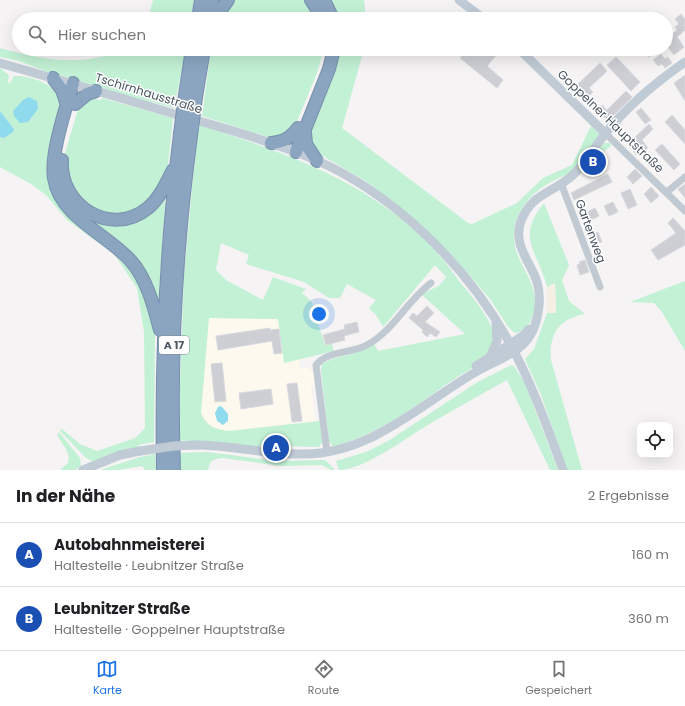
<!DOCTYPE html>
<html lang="de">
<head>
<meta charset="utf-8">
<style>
  body { margin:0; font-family:Poppins,sans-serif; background:#f2f2f2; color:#202124 }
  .controls { position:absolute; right:12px; bottom:12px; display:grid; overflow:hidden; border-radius:8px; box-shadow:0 4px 16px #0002 }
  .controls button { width:36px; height:36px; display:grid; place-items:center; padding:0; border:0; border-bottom:1px solid #e0e0e0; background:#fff; color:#202124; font:20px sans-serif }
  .you { position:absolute; left:319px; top:314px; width:14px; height:14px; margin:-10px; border:3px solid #fff; border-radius:50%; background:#1a73e8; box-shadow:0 0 0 6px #1a73e833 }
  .badge { display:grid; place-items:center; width:26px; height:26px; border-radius:50%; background:#1a73e8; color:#fff; font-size:13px; font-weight:700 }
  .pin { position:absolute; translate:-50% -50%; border:2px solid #fff; box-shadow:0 1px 4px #0006 }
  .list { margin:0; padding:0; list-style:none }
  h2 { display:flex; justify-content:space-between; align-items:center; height:52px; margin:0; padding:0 16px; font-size:17px }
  h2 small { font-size:13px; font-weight:400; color:#757577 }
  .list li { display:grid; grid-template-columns:26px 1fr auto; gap:12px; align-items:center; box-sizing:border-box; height:64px; padding:0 16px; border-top:1px solid #e0e0e0 }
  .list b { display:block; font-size:15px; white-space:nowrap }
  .list p { margin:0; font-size:13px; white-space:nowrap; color:#757577 }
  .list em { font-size:13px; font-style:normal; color:#757577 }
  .icon { flex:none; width:22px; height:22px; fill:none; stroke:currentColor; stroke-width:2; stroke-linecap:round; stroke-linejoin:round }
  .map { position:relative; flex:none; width:685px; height:470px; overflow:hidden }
  .search { position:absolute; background:#fff; box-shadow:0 4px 16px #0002; left:12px; right:12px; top:12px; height:44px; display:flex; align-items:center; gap:10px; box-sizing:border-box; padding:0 14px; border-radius:22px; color:#757577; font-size:15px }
  .sheet { height:180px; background:#fff }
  nav { display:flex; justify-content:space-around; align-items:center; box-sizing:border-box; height:56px; border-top:1px solid #e0e0e0; background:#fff; font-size:11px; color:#757577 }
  nav a { display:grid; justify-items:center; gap:2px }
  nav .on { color:#1a73e8 }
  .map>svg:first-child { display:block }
</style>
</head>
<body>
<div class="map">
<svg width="685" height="470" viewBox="0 0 685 470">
  <rect width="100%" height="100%" fill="#f5f3f3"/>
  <path fill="#fdf9ef" d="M208,318L278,319L284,362L299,359L300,368L308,367L314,373L315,385L311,386L315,418L314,421L229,431L217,430L207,423L201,413Z"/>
  <path fill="#c3f1d5" d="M153,0H194L191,19H148Z
    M234,0H305L319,19H220Z
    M326,0H364L366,19H336Z
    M0,48C35,58 69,65 105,56C112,54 119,53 125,49H186L174,108L140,99L45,71L19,61L0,57Z
    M211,49H324L317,73L293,131L271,138L202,116Z
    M337,49H364L342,128L468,223L472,224L517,203L543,178L572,165L591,126L600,134C591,146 583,160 572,170C566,176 559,178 551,182C532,192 517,209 514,231C510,264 547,284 531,320C527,327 523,332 515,333L509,328L490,299L448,251L412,218L367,182L311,149L308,127Z
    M0,68L9,75L8,83H10L14,76C31,75 52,84 62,97L51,178L139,278L152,314L155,333L154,442L138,445V448L92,461L86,458L60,431L62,429L80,444L97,451L135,438L145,428L144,332L137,288L114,254L67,220L46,195L31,184L0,167V137L4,138L14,129L0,111Z
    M85,97L101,100L102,98L173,118L168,166L162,186L157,195L134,213L109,216L88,209L66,181L63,161L65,153L79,106Z
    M67,117C69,124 61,148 59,158C55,184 73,213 99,220C105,221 112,221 117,221C139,222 156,206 166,189L158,308C150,288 142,268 127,253C103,227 59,214 56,173C54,154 62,135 67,117Z
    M200,125C280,151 360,178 422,237C438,251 450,269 463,286C472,296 494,323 494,337C493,342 489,354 486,357C478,366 453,379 441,388C407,413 374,435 333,447L329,441L321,369L322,364C339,354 357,355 374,344L378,351L465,334L421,294L439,286L446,277L435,265L383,327L376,315L369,308L376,300L347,284L340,298H329L304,282L246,264L249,255L221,243L216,270L226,280L263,300L273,277L306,289L302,293L311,301L319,315V326L325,345L332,344L334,351L284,363L278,319L209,318L201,413C206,426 216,430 229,431L320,421L323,443L320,444V447L275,446L259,448L178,440L184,274L197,137Z
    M605,143H610L611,146L591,162L589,161L602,144Z
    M544,203L569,265L562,280L569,301L585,314C559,319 549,333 551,360L582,470H567L541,395L525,359L534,349L547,313H556L555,283L547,287C538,251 515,238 544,203Z
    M685,281V351L662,312L654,303L630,302Z
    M511,365L514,366L525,383L558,470H550L507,380C480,395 453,410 426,426C405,439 363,470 339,470L336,461L366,452L388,441L476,383Z
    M59,432L80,458L81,466L76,470H60L68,463L69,457L66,449L57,435Z
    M208,452L278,461L325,460L335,470H331L322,465L281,466L222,458C213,459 210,460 208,470H179L178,453Z
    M155,454L156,470H145L142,466L118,470H100L140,457Z"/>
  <path fill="#f5f0e5" d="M555,283L556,313H547V287Z"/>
  <path fill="#90daee" d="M29,97L37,101L38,109L28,122L20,123L14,116L13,111L23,100Z
    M0,111L14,129L13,132L4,138L0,137Z
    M221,406L228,414V421L223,425L217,421L215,413L218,407Z"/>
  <path fill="#cdcfd5" stroke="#d7d9de" d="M681,14L685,19V30L677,37L684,47L674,55L668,47L672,44L667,38L677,30L675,27L679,24L675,19Z
    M468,49H497L500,51L487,66L503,80L497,88L460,58Z
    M648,49L653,54L649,57L644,52Z
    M661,54L665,59L668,57L672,63L665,68L662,64L658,66L653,60Z
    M616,57L640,82L631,91L607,65Z
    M600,63L607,71L589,88L593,92L586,99L575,87Z
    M685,75V101L674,83Z
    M626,91L632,97L608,121L597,110L602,105L607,110Z
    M641,108L651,120L645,124L636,112Z
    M672,115L685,130V144L665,122Z
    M649,124L653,129L642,140L648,148L636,155L633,150L635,148L630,142Z
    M662,144L680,164L674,170L655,150Z
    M635,169L642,176L633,184L627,177Z
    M608,174L612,182L574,200L571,193Z
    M685,184V198L678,189Z
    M651,187L659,196L651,203L644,194Z
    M630,189L637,205L628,209L621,193Z
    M613,202L618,212L609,216L604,206Z
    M595,208L599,216L591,220L587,212Z
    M673,218L685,231V245L658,260L651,250L676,233L668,223Z
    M598,232L602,242L593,244L590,235Z
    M585,260L589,272L580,275L577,265L580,264L579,262Z
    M427,306L434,313L425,322L440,332L436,337L430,333L427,337L422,332L423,330L409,318L413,313L417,316Z
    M357,322L359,332L344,336L345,340L326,345L323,335L345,329L344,325Z
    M270,328V330L279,329L282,353L274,354L272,341L218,350L216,336Z
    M222,363L226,401L215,402L211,364Z
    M297,383L302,421L292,422L287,384Z
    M271,389L273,404L241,409L239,393Z"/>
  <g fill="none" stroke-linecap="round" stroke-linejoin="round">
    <defs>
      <path id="highway" d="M311,0L323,19
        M324,0L333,19
        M198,19L201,0
        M209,19L212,0
        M214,19L228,0
        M53,78L62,90L67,105
        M73,83C66,108 50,154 54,178C60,217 107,234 131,261C147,279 154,307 160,330
        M185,95L192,49
        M196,97L204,49
        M75,104L87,94L96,91
        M305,132L306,144L317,161
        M271,143C284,142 290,138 298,128
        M296,152L329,69L334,49
        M62,160C59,206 111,238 148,208C160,198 166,183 173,170
        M163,470C161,358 166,246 180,134
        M174,470C170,358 176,247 191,136"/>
    </defs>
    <use href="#highway" stroke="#7690ad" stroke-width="14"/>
    <path stroke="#c1cad2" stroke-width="7" d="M605,133L685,211
      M561,183L600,287
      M667,192L685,177
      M327,452L316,365C329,350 350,354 367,345C393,331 407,301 431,283"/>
    <path stroke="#c1cbd6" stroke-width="9" d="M459,0L484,19
      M519,49L605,133
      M0,63C56,79 112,95 168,112C217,126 268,140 316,160C395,195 466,265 508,340C531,381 547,426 563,470
      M491,355L497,341L496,323
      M476,366L524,335L529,329
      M196,445C232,445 268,455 304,454C370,454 420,405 474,373C497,359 526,353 535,325C539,312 541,295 537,282C531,262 512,245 521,221C531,195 549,194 568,179C583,168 593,149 605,134C628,105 655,83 685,62
      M83,470L120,455L140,451"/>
    <use href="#highway" stroke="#8ba5c1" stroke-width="12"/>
    <defs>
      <path id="highway-bridge" d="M180,134L185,95
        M191,136L196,97"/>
    </defs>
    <use href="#highway-bridge" stroke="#7690ad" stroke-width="14" stroke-linecap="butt"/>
    <path stroke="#c1cbd6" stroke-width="9" d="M140,451L174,446L196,445"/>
    <use href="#highway-bridge" stroke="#8ba5c1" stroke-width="12"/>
  </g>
  <g text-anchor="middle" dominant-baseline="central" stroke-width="3" stroke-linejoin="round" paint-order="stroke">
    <rect fill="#fff" stroke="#808990" stroke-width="1" x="159" y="336" width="30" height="18" rx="3"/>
    <g font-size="11" font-weight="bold" fill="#4a5661">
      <text x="174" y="345">A 17</text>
    </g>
    <g font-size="12" fill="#4a5661" stroke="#fff">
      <text transform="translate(149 93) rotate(17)">Tschirnhausstraße</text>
      <text transform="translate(611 121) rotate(44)">Goppelner Hauptstraße</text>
      <text transform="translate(591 231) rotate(70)">Gartenweg</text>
    </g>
  </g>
</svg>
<div class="controls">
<button><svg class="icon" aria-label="locate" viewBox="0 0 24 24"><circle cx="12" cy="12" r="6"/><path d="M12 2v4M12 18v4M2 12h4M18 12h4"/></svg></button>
</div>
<div class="you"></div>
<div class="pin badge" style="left:276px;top:448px;background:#1a4fb4">A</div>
<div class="pin badge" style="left:593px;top:162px;background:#1a4fb4">B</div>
<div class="search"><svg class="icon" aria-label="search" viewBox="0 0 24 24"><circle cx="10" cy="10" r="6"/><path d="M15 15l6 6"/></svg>Hier suchen</div>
</div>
<section class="sheet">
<h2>In der Nähe<small>2 Ergebnisse</small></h2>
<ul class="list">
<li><span class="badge" style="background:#1a4fb4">A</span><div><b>Autobahnmeisterei</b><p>Haltestelle · Leubnitzer Straße</p></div><em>160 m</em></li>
<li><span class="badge" style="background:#1a4fb4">B</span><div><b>Leubnitzer Straße</b><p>Haltestelle · Goppelner Hauptstraße</p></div><em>360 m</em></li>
</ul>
</section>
<nav>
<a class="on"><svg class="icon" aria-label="map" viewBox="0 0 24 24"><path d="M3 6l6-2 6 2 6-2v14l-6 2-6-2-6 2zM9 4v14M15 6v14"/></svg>Karte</a>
<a><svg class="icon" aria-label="directions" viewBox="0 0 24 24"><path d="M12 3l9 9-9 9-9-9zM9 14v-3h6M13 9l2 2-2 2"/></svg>Route</a>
<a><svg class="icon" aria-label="saved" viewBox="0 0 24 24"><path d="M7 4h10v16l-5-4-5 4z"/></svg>Gespeichert</a>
</nav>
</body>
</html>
